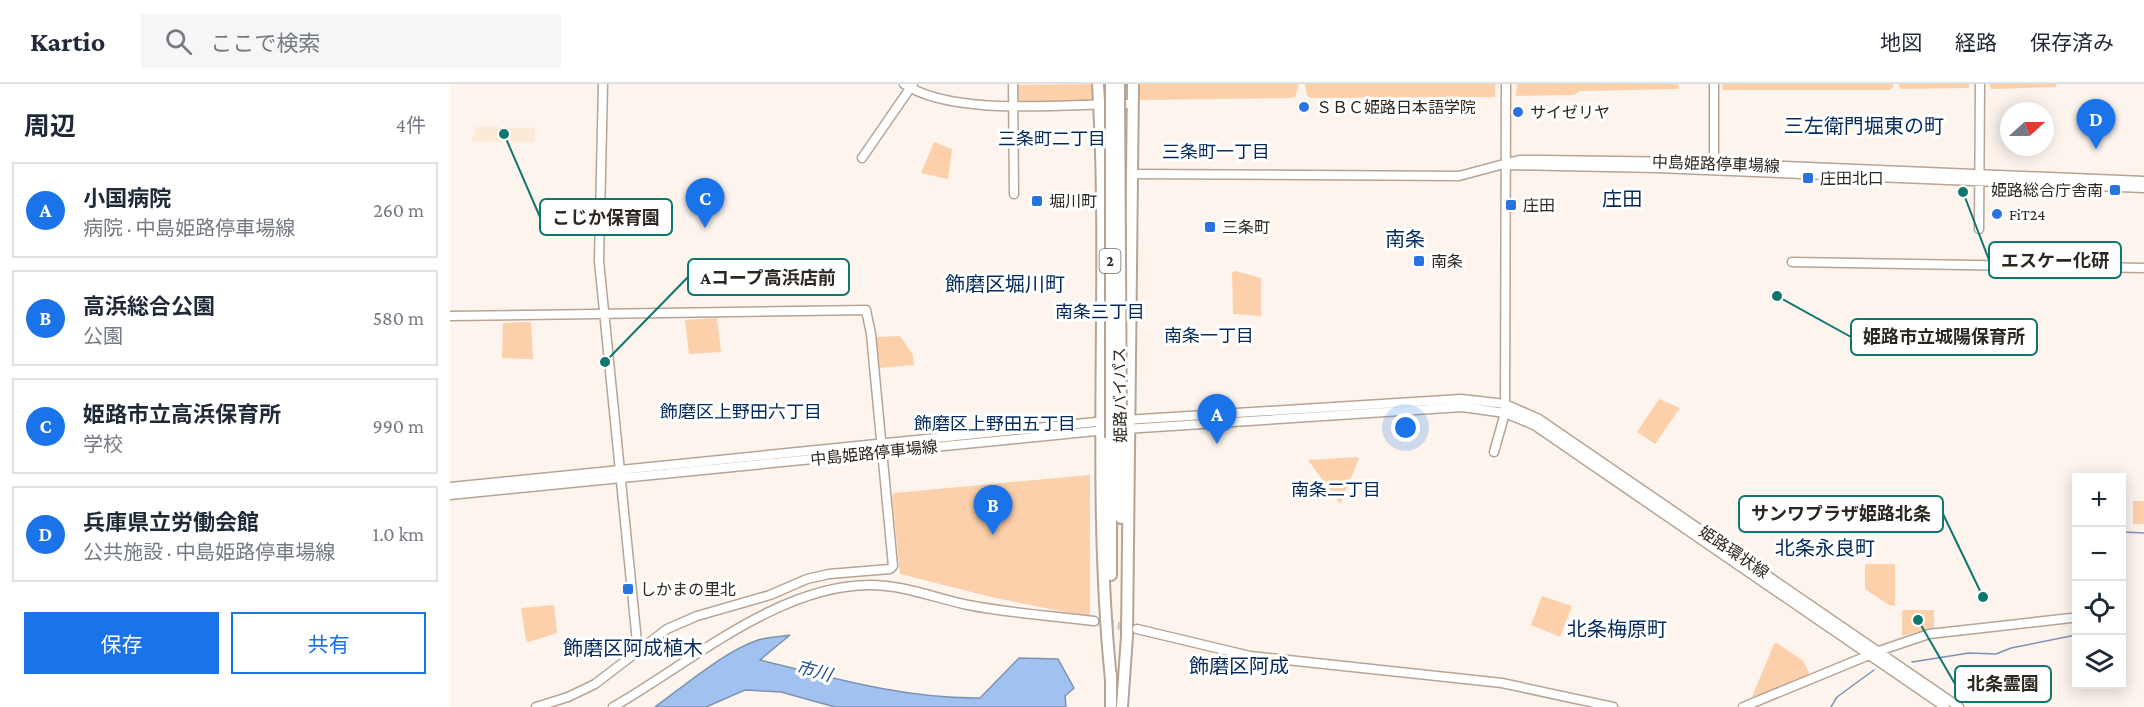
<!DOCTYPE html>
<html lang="ja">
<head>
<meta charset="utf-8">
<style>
  body { margin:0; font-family:"Crimson Pro","Noto Sans JP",serif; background:#f6f6f7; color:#1f2937 }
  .controls { position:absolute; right:18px; bottom:18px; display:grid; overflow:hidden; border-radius:0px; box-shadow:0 3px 15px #0003 }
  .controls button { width:54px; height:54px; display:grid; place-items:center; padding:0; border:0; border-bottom:2px solid #e0e1e3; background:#fff; color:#1f2937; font:30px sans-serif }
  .compass { position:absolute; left:1550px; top:18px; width:54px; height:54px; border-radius:50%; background:#fff; box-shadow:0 3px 15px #0003; rotate:69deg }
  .you { position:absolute; left:956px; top:344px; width:21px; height:21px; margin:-15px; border:4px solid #fff; border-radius:50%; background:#1a73e8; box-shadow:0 0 0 9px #1a73e833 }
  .badge { display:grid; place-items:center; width:39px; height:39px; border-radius:50%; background:#1a73e8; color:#fff; font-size:20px; font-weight:700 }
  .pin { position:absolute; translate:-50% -50px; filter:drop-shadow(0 2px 3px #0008) }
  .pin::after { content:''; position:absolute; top:32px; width:21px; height:18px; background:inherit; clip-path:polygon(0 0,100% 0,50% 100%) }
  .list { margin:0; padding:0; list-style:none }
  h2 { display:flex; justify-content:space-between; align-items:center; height:78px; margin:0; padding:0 24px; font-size:26px }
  h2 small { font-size:20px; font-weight:400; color:#747a83 }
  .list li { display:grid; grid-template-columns:39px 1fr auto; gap:18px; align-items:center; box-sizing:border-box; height:96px; margin:0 12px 12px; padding:0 12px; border:2px solid #e0e1e3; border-radius:0px }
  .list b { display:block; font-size:22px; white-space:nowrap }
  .list p { margin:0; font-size:20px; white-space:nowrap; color:#747a83 }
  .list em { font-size:20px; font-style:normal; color:#747a83 }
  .actions { display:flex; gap:12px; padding:18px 24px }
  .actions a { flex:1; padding:14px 0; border:2px solid #1a73e8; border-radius:0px; text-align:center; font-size:21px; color:#1a73e8 }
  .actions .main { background:#1a73e8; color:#fff }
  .icon { flex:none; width:33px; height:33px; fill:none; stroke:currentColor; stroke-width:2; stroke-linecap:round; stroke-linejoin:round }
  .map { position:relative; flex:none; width:1694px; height:623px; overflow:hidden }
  header { display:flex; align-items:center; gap:36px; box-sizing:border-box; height:84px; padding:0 30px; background:#fff; border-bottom:2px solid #e0e1e3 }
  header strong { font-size:28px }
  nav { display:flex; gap:33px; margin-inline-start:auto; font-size:21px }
  .search { width:420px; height:54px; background:#f6f6f7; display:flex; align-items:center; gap:15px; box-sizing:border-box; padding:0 21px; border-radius:0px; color:#747a83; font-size:22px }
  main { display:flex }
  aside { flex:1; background:#fff }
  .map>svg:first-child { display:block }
</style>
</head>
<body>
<header>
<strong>Kartio</strong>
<div class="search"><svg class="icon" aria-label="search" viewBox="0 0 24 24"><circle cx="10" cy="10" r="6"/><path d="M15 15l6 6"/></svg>ここで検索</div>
<nav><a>地図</a><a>経路</a><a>保存済み</a></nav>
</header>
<main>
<aside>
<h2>周辺<small>4件</small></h2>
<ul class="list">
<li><span class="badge">A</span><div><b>小国病院</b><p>病院 · 中島姫路停車場線</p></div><em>260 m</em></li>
<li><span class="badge">B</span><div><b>高浜総合公園</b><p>公園</p></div><em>580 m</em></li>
<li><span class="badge">C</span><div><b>姫路市立高浜保育所</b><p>学校</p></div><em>990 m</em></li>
<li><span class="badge">D</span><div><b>兵庫県立労働会館</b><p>公共施設 · 中島姫路停車場線</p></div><em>1.0 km</em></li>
</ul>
<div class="actions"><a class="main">保存</a><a>共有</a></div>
</aside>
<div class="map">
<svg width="1694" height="623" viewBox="0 0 1694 623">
  <rect width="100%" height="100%" fill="#fcf4ed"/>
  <path fill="#fee8d6" d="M26,43L85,44L84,58L22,57Z"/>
  <path fill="#fcd0ab" d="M643,0L644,17L570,18L566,14V1Z
    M689,0H849L845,13L840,14L689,16Z
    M855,0H1049L1045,1V13L861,14L857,12Z
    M1063,0H1228L1229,5L1130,7L1124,11L1066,12L1067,1Z
    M1272,0H1443V3L1440,6H1273Z
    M1448,0H1519V4L1451,5Z
    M1539,0H1606V3L1541,5Z
    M484,58L502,65L498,95L471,89Z
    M785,187L811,194V232L783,230L782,189Z
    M267,234L271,268L239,270L235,236Z
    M81,238L83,275L52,274L53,239Z
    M450,252L463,271L464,281L428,284L426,253Z
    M1209,315L1230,324L1205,360L1187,348Z
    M907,373L909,375L890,420L858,376Z
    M640,391V533L545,514L450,490L442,412L444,409Z
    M1683,417H1694V440H1683Z
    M1415,480H1445V522L1439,521L1415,505Z
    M1092,512L1122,522L1110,553L1081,541Z
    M104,521L107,549L79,558L76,556L71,524Z
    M1454,526H1484V544L1452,552V528Z
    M1327,559L1353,577L1359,588L1356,595L1302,613L1324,560Z"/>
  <path fill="#a1c1f1" stroke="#7e93b2" stroke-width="1.5" d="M340,551L310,576C382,594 456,615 530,614L569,574L608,575L624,604L615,612L616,623H385L331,608L295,606L256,623H205C234,602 275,567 308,556C318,553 330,553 340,551Z"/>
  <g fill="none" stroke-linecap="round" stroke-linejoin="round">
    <path stroke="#7e93b2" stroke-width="1.5" d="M1672,448L1694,449
      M1462,578L1519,569L1546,570L1561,564L1626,551V537
      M1381,623L1387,613L1424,586"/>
    <path stroke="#d3cbc4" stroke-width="8" stroke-dasharray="8 4" stroke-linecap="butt" d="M644,537L687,545"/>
    <defs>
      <path id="secondary" d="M153,0L149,177L188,568
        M454,0C505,34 621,19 683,20
        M563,0L564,110
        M412,74L463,0
        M1057,81L1207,84L1694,104
        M1264,84V0
        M682,90L1009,92L1069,76H1092L1239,78L1694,97
        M1529,145L1530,0
        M1342,178L1694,184
        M0,232L416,226L421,250L443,482L440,485L379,490L357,495L320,511L247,532L217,545L145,600L118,613L86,623
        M675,336L1011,315L1055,320L1089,335L1509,623
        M675,345L1012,323L1055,329L1084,341L1495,623
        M1044,368L1055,329L1056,0
        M0,403L656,337
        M0,411L656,346
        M687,545L800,572L1052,599L1163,623
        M163,623C239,580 328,501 420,501C454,501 485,514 518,521C559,529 602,532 644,537
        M1293,623L1429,567L1479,550L1621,534"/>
      <path id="highway" d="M648,0C660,198 641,398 661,596
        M661,354V491
        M671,434V355
        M661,590V623
        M672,623L677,552L683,0"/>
    </defs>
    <use href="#secondary" stroke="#b7a494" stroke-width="11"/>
    <use href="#highway" stroke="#b7a494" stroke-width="14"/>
    <use href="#secondary" stroke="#fff" stroke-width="8"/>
    <use href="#highway" stroke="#fff" stroke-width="10"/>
    <defs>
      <path id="highway-bridge" d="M669,0L671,355
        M661,354V0"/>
    </defs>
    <use href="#highway-bridge" stroke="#b7a494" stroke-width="14" stroke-linecap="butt"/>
    <use href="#highway-bridge" stroke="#fff" stroke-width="10"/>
  </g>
  <g fill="#2773df" stroke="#fff" stroke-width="2">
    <circle cx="854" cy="23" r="6"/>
    <circle cx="1068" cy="28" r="6"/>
    <rect x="1352" y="88" width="12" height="12" rx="3"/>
    <rect x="1659" y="100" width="12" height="12" rx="3"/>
    <rect x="581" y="111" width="12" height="12" rx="3"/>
    <rect x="1055" y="115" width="12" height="12" rx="3"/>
    <circle cx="1547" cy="130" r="6"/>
    <rect x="754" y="137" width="12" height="12" rx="3"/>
    <rect x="963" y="171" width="12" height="12" rx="3"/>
    <rect x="172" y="499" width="12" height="12" rx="3"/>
  </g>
  <g text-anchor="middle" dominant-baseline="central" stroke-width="6" stroke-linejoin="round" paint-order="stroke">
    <rect fill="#fff" stroke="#6d6863" stroke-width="1.5" x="649.5" y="165" width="21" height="24" rx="4.5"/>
    <g font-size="15" font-weight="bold" fill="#2e2720">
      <text x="660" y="177">2</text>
    </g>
    <g font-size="16" fill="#2e2720" stroke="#fff" text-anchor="start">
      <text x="866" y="23">ＳＢＣ姫路日本語学院</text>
      <text x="1080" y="28">サイゼリヤ</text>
      <text x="1370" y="94">庄田北口</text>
      <text x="1653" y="106" text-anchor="end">姫路総合庁舎南</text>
      <text x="599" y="117">堀川町</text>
      <text x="1073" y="121">庄田</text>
      <text x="1559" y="130">FiT24</text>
      <text x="772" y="143">三条町</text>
      <text x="981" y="177">南条</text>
      <text x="190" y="505">しかまの里北</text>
    </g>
    <g font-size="16" fill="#2e2720" stroke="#fff">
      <text transform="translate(1266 80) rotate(2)">中島姫路停車場線</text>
      <text transform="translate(670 311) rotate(-91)">姫路バイパス</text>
      <text transform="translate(424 369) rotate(-6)">中島姫路停車場線</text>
      <text transform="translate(1284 468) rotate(34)">姫路環状線</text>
    </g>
    <g font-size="18" fill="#04295c" stroke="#fff">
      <text x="602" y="55">三条町二丁目</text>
      <text x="766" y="68">三条町一丁目</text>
      <text x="650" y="228">南条三丁目</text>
      <text x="759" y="252">南条一丁目</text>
      <text x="291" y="328">飾磨区上野田六丁目</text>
      <text x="545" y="340">飾磨区上野田五丁目</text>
      <text x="886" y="406">南条二丁目</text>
    </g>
    <g font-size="18" font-style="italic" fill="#29508b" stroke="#fff">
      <text transform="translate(364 587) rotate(15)">市川</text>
    </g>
    <g font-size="20" fill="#04295c" stroke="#fff">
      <text x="1414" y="42">三左衛門堀東の町</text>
      <text x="1172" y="115">庄田</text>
      <text x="955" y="155">南条</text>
      <text x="555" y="200">飾磨区堀川町</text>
      <text x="1375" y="464">北条永良町</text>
      <text x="1167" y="545">北条梅原町</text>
      <text x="183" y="564">飾磨区阿成植木</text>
      <text x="789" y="582">飾磨区阿成</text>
    </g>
  </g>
  <path fill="none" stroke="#0f766e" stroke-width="2" d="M54 50L90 133M1513 108L1539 176M155 278L238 193M1327 212L1401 253M1533 513L1493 430M1468 536L1505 600"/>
  <g fill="#0f766e" stroke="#fff" stroke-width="2">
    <circle cx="54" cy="50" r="6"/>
    <circle cx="1513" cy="108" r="6"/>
    <circle cx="155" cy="278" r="6"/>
    <circle cx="1327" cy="212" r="6"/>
    <circle cx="1533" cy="513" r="6"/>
    <circle cx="1468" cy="536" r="6"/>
  </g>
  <g fill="#fff" stroke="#0f766e" stroke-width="2">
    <rect x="90" y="115" width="132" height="36" rx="6"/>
    <rect x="1539" y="158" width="132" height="36" rx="6"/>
    <rect x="238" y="175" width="161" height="36" rx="6"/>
    <rect x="1401" y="235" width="186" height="36" rx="6"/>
    <rect x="1289" y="412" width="204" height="36" rx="6"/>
    <rect x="1505" y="582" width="96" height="36" rx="6"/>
  </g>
  <g font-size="18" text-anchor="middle" font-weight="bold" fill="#2e2720">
    <text x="156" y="140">こじか保育園</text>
    <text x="1605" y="183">エスケー化研</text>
    <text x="318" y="200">Aコープ高浜店前</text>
    <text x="1494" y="259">姫路市立城陽保育所</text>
    <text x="1391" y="436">サンワプラザ姫路北条</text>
    <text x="1553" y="606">北条霊園</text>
  </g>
</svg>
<div class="controls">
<button>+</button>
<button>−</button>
<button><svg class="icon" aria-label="locate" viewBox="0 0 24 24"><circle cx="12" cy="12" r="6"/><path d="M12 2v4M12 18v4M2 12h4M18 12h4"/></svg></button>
<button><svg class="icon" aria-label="layers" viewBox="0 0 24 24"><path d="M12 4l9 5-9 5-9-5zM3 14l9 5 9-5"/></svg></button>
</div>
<svg class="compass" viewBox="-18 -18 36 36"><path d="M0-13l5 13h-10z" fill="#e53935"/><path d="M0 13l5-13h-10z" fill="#747a83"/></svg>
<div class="you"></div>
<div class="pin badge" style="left:767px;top:360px">A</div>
<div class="pin badge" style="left:543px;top:451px">B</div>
<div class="pin badge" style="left:255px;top:144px">C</div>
<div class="pin badge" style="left:1646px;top:65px">D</div>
</div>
</main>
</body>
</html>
